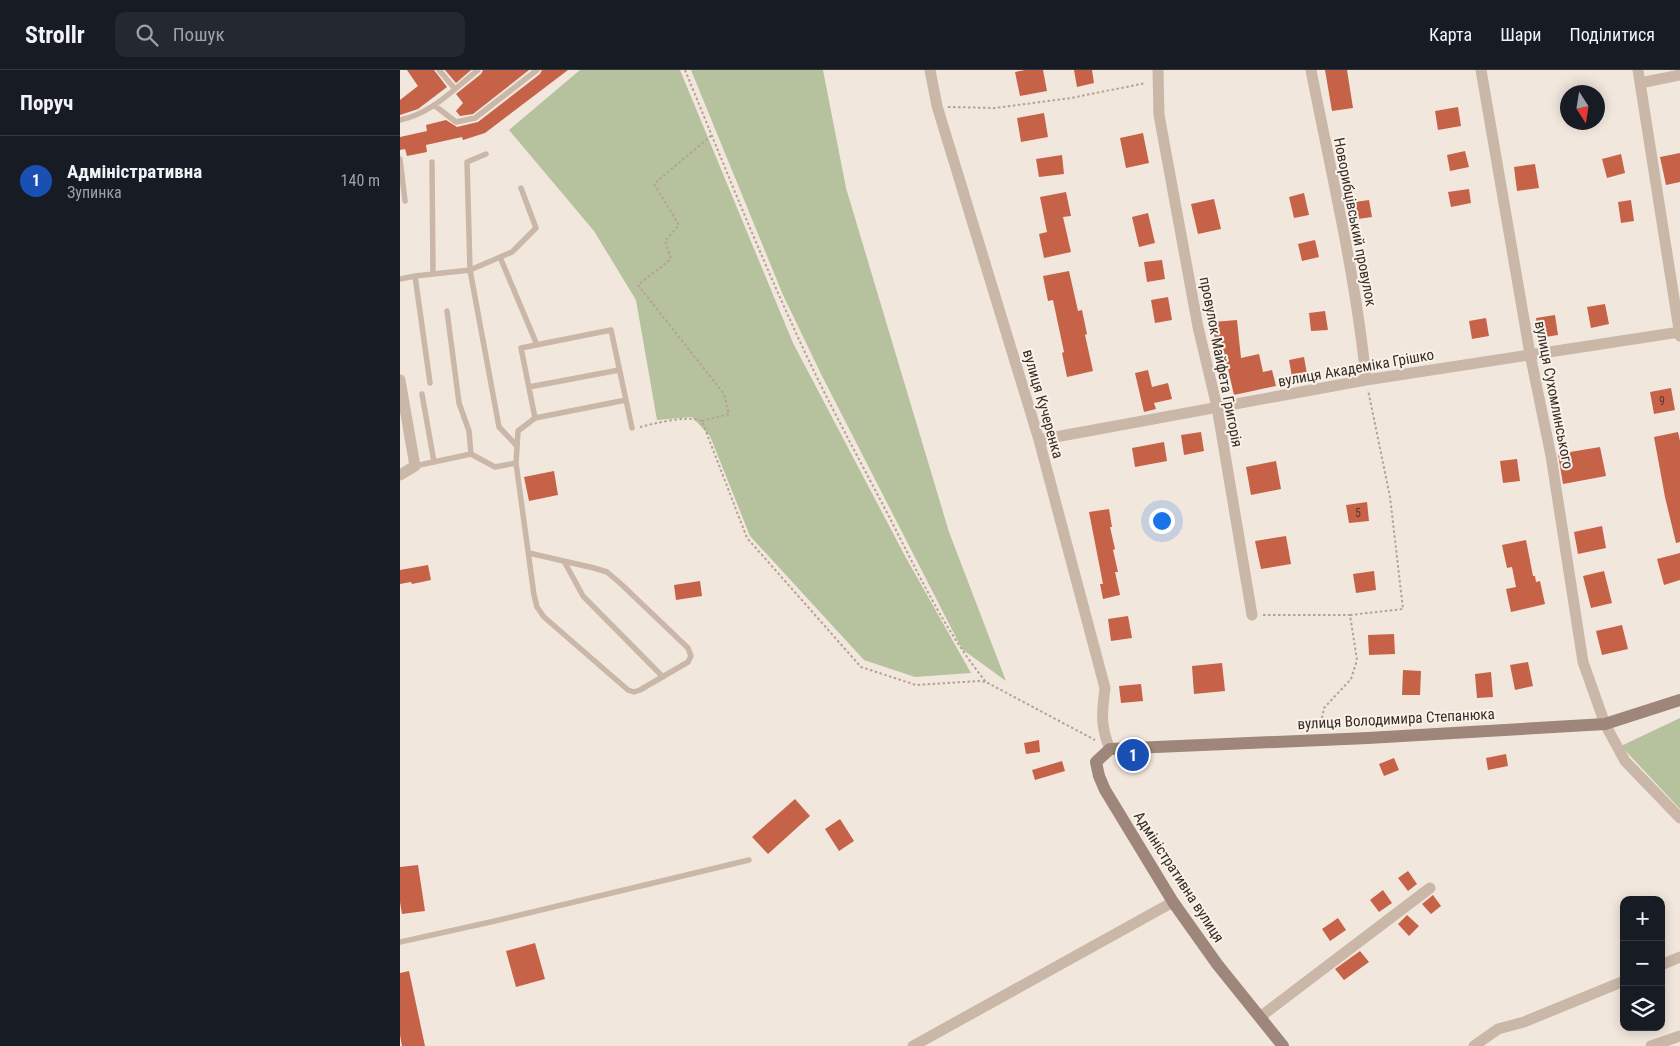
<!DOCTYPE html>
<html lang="uk">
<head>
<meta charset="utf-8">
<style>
  body { margin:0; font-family:"Roboto Condensed",sans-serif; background:#242831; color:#f1f3f6 }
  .controls { position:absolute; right:15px; bottom:15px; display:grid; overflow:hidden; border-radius:10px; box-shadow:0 2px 12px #0003 }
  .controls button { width:45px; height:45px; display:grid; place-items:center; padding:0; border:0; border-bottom:1px solid #363941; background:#171b24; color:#f1f3f6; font:25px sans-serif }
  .compass { position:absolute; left:1160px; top:15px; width:45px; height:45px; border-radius:50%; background:#171b24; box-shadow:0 2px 12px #0003; rotate:168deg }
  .you { position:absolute; left:761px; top:450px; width:18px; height:18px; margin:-12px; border:4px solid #fff; border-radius:50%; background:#1a73e8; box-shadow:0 0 0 8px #1a73e833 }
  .badge { display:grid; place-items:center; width:32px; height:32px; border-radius:50%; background:#db2777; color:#fff; font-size:16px; font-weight:700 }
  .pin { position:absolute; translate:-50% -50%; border:2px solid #fff; box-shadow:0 1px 5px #0006 }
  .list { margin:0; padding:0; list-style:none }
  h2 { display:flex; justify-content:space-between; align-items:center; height:65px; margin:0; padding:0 20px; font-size:21px }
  h2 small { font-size:16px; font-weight:400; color:#9ea1a6 }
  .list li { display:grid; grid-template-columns:32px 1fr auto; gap:15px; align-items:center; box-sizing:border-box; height:90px; padding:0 20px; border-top:1px solid #363941 }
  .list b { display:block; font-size:19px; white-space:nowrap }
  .list p { margin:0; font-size:16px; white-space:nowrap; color:#9ea1a6 }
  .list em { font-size:16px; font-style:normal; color:#9ea1a6 }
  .icon { flex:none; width:28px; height:28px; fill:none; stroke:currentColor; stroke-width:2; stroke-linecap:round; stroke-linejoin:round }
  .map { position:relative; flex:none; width:1280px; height:976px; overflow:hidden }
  header { display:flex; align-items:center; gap:30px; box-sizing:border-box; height:70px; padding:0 25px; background:#171b24; border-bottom:1px solid #363941 }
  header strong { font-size:24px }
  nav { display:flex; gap:28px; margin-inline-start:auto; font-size:18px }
  .search { width:350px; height:45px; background:#242831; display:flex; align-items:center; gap:12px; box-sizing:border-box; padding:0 18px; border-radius:10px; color:#9ea1a6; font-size:19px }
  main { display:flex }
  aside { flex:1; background:#171b24 }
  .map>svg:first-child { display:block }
</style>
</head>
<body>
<header>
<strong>Strollr</strong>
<div class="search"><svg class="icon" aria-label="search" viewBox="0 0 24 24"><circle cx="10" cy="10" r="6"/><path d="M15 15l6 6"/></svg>Пошук</div>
<nav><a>Карта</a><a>Шари</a><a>Поділитися</a></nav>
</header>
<main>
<aside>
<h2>Поруч<small></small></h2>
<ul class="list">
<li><span class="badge" style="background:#1a4fb4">1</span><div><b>Адміністративна</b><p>Зупинка</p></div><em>140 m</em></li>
</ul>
</aside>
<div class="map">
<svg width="1280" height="976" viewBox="0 0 1280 976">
  <rect width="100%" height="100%" fill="#f2e7dd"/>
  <path fill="#b6c19d" d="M180,0H280L393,273L505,486L571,603L515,607L464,590L350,466L310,366L292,347L257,350L236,230L194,161L109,60Z
    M291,0H423L446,118L549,462L606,611L562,579L422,306L383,225Z
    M1280,648V739L1221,676Z"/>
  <path fill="#c56248" d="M7,0H34L47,17L18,39L0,45V30L18,16Z
    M45,0H71L56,13Z
    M83,0H129L73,44L60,46L56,41L63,33L56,24L81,4Z
    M142,0H168L85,63L63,70L62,67L26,75L27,82L7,86L5,79L0,80V67L27,61L26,55L46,50L57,57L78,52L140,4Z
    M625,0H643L647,21L620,26L615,2Z
    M674,0H692L694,13L677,17Z
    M925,0H947L953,38L932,41Z
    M1058,37L1061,56L1038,60L1035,41Z
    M644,43L648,67L621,72L617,48Z
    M743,63L749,93L726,98L720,68Z
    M1065,81L1069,97L1050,101L1047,85Z
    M1280,83V112L1266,115L1260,87Z
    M1221,84L1225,103L1207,108L1202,89Z
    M662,85L664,104L639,107L636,89Z
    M1135,94L1139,118L1117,121L1114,97Z
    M1069,119L1071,133L1051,137L1048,122Z
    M666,122L671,146L663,147L671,182L644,188L639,164L647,162L640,127Z
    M904,123L909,145L894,148L889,127Z
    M814,129L821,159L798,164L791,134Z
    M969,130L972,147L958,149L955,132Z
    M1231,130L1234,151L1221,153L1218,132Z
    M748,143L755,173L739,177L732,147Z
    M915,170L919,187L902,191L898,174Z
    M762,190L765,209L747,212L744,192Z
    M669,201L678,241L682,240L687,264L685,265L693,301L667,307L662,283L664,282L653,230L648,231L643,206Z
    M768,227L772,250L755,253L751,230Z
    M1205,234L1209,254L1191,258L1187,237Z
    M925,241L928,260L911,261L909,243Z
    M1155,245L1158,265L1139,268L1136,248Z
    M1086,248L1089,266L1072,269L1069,251Z
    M837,250L841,288L859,284L863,302L872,300L876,316L834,325L824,282H816L813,252Z
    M904,287L907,304L892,307L889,290Z
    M748,300L752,317L768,313L772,329L754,333L756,339L744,342L735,303Z
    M1271,318L1275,340L1254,344L1250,322Z
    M801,362L804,381L784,385L781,365Z
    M1278,362L1280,371V472L1276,473L1265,427L1254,367Z
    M764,372L767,391L735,397L732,378Z
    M1200,377L1206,406L1163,414L1158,384Z
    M1117,389L1120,411L1103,413L1100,391Z
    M876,391L881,419L851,425L846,397Z
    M154,401L158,425L129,431L124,407Z
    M967,432L969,451L949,453L946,435Z
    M709,439L712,457H710L715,479L713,480L718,502H715L720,525L703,529L700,514H703L689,442Z
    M1202,456L1206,478L1178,484L1174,462Z
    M886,466L891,494L861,499L855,471Z
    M1126,470L1133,506H1135L1136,512L1140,511L1145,534L1111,542L1106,519L1116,517L1112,497L1107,498L1102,475Z
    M1280,483V510L1264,515L1257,489Z
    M28,495L31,510L12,514L11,512L0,514V500Z
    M974,501L976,520L956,523L953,504Z
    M1204,501L1212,533L1191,538L1183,506Z
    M300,511L302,526L276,530L274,515Z
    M728,546L732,568L711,571L708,549Z
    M1222,555L1228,579L1202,585L1196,561Z
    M994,564L995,584L969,585L968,565Z
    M1128,592L1133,616L1115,620L1110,595Z
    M822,593L825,621L794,624L792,596Z
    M1003,600L1021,601L1020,625H1002Z
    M1091,602L1093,627L1077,628L1075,604Z
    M741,614L743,631L721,633L719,616Z
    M639,670L640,682L626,684L624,673Z
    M1106,684L1108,696L1088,700L1086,688Z
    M994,688L999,700L984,706L979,694Z
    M662,691L665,701L635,710L632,700Z
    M395,729L410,746L368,784L352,767Z
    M440,749L454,771L439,781L425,759Z
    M18,795L25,841L2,844L0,832V797Z
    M1008,801L1017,814L1008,821L998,808Z
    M983,820L992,833L979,842L970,830Z
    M1033,825L1041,836L1031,844L1022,834Z
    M1007,845L1019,856L1009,866L998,854Z
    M938,848L946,860L930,871L922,859Z
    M135,873L145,909L116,917L106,881Z
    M960,881L969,892L944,910L935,899Z
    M9,901L25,976H2L0,965V903Z"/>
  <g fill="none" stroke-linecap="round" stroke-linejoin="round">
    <path stroke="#b6a193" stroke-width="2" stroke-dasharray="2.5 2.5" stroke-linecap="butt" d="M285,0C320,85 354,171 392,254C419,315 451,374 482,433C514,494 542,558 586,612
      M548,37L595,38L671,28L746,13
      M302,351L329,344L324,324L238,215L271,189L265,171L279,155L254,114L312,65
      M240,357C256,353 287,345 302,351L347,468L461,597L516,615L579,611L586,612L695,670
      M863,545H950L957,590L951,609L924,638L920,658
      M950,545L1003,539L990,427L968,320"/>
    <path stroke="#cab7a8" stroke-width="5.5" d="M39,0L55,19
      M34,35L56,52L75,48L137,0
      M0,50C31,44 54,19 78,0
      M86,84L67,92L70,200L112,182L136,158L121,118
      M0,89L5,131
      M32,92L33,204
      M100,187L137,275
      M0,209L15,206
      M47,241L59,333L69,361L71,384
      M30,313L15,206L70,200L99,357L117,376
      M129,317L219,300
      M22,324L34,392
      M135,348L121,278L211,260L226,330
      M116,393L134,525L137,537L144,547L228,620L234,622L240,620L288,592L291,586L288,578L220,513L207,502L194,498L129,483
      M15,396L71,384L95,397L116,393L118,361L135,348L226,330L232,358
      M164,491L183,526L263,607
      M0,872L95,851L349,790"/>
    <path stroke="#cab7a8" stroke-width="11" d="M530,0L537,36L639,370L705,618C702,642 700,656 710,679
      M758,0L759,45L798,257L817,337L852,545
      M911,0C931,103 956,206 966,310
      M1081,0L1130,284L1151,386L1183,592L1205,654L1225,691L1280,748
      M1238,0L1280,266
      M1240,13L1280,5
      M0,310L15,396L0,405
      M639,370L966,310L1280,262
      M1261,895L1280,887
      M860,947L1030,818
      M513,976L773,832
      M1074,976L1098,959L1124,952L1224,911
      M1251,976L1280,966"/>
    <path stroke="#9e867a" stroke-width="12" d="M883,976L817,894L773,832L705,720L699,706L696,692L710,679L968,668L1205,654L1280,630"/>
  </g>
  <g text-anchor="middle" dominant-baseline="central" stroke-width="4" stroke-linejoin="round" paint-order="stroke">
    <g font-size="12" fill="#5a3a30">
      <text x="1262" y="331">9</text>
      <text x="958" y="443">5</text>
    </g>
    <g font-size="15" fill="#372d28" stroke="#faf1e9">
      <text transform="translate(955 152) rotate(79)">Новорибцівський провулок</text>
      <text transform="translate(821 292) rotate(79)">провулок Майфета Григорія</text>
      <text transform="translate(956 298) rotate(-10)">вулиця Академіка Грішко</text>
      <text transform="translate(1154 325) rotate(79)">вулиця Сухомлинського</text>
      <text transform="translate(643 334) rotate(74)">вулиця Кучеренка</text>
      <text transform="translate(996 649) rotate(-3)">вулиця Володимира Степанюка</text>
      <text transform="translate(779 807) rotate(57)">Адміністративна вулиця</text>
    </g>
  </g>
</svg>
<div class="controls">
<button>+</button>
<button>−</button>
<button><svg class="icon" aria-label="layers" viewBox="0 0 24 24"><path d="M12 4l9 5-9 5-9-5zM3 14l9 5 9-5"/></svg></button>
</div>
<svg class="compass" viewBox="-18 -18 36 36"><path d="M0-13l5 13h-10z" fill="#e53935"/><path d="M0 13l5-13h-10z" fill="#9ea1a6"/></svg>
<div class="you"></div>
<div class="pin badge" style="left:733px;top:685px;background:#1a4fb4">1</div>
</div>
</main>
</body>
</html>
